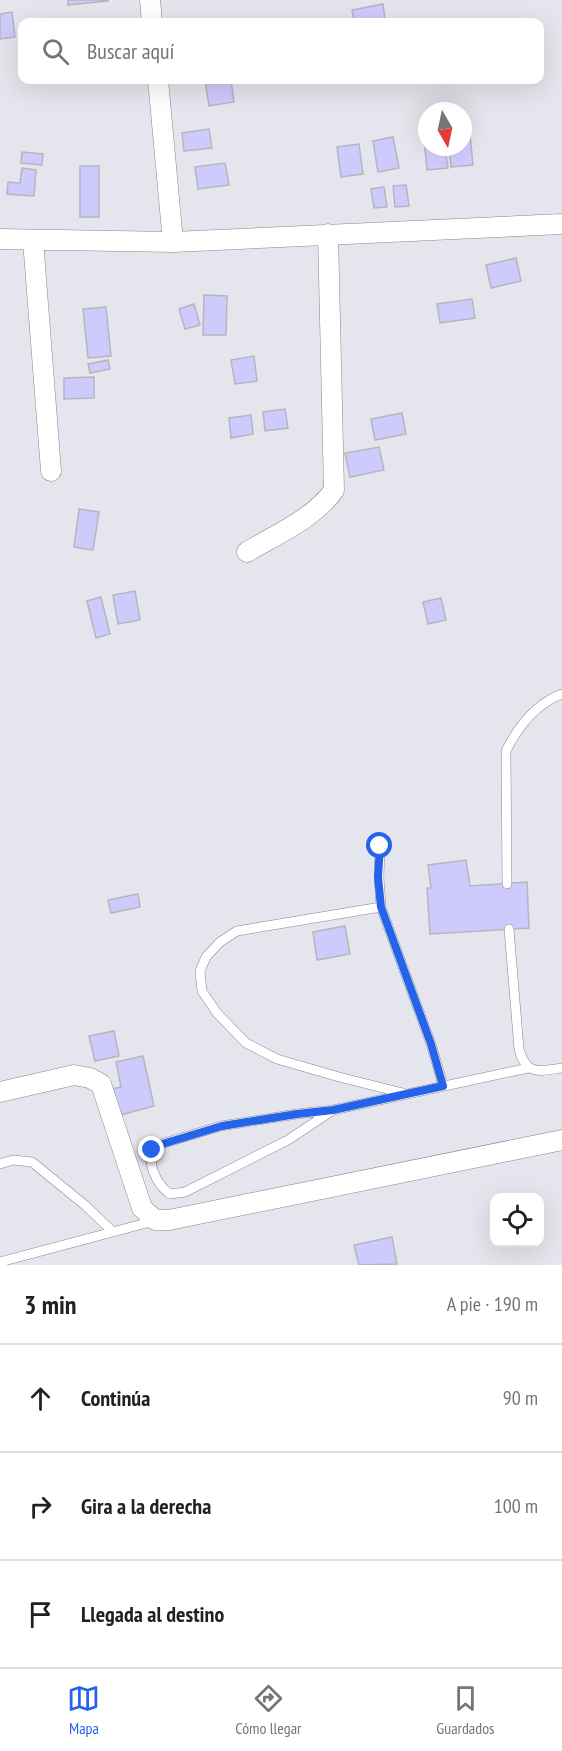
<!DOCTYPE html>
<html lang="es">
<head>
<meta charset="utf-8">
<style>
  body { margin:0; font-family:"PT Sans Narrow",sans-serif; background:#f2f2f2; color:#202124 }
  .controls { position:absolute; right:18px; bottom:18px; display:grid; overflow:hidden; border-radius:12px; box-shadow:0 6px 24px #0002 }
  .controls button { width:54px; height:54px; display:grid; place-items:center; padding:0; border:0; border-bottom:2px solid #e0e0e0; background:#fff; color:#202124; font:30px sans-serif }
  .compass { position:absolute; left:418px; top:102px; width:54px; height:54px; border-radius:50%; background:#fff; box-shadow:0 6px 24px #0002; rotate:171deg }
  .stop { position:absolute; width:18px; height:18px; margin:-14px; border:4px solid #2563eb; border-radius:50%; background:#fff }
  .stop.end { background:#2563eb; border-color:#fff; box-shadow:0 2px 6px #0008 }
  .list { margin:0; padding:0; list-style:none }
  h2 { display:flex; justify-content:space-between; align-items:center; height:78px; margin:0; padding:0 24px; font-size:26px }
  h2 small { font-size:20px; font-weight:400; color:#757577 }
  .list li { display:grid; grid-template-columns:39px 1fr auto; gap:18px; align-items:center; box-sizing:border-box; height:108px; padding:0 24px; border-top:2px solid #e0e0e0 }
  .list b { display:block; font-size:22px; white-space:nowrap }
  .list em { font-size:20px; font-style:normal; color:#757577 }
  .icon { flex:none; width:33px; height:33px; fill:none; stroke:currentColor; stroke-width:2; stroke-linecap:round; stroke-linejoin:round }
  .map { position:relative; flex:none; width:562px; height:1265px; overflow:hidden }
  .search { position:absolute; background:#fff; box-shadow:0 6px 24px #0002; left:18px; right:18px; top:18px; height:66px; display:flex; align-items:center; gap:15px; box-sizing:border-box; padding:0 21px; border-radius:12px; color:#757577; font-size:22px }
  .sheet { height:402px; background:#fff }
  nav { display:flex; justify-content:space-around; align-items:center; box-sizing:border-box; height:84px; border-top:2px solid #e0e0e0; background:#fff; font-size:16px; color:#757577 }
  nav a { display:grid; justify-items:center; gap:3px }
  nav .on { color:#2563eb }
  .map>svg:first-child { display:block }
</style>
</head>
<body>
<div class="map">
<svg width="562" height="1265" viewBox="0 0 562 1265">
  <rect width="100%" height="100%" fill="#e5e5ed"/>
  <path fill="#cfcafc" stroke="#b6b5bd" stroke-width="1.5" d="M68,0H108V1L68,5Z
    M383,4L385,19L354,22L352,10Z
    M12,12L15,37L0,39V14Z
    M215,80H231L234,102L209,106L205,81Z
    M209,129L212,148L184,151L182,133Z
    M470,134L473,165L451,167L449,147H463V135Z
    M393,137L399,168L378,172L373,141Z
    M424,140H427V147H445L448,168L427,170Z
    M359,144L363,174L341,177L337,147Z
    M22,152L43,154L42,165L21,163Z
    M225,163L229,185L198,189L195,167Z
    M80,166H99V217H80Z
    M22,168L36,170L34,196L7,194L8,182L20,183Z
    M406,185L409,206L395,207L393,186Z
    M384,187L387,207L374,208L371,189Z
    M516,258L521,281L491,288L486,265Z
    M204,295L227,296L226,335H203Z
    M472,299L475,318L440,323L437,304Z
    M194,304L200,325L185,329L179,309Z
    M106,307L111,356L88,358L83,309Z
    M254,356L257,381L235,384L231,360Z
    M108,360L110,369L90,373L88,364Z
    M94,377V398L64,399V378Z
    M285,409L288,428L265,431L263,412Z
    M402,413L406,434L375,440L371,419Z
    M251,415L253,434L231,438L229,418Z
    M379,447L384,470L350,477L345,453Z
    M79,509L99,512L93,550L74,547Z
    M135,591L140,620L118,624L113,595Z
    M101,597L110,634L96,638L87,601Z
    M441,598L446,620L428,624L423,602Z
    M466,860L470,886L527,882L529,928L430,934L427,888H431L428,865Z
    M138,894L140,907L111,913L108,900Z
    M345,926L350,954L317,960L313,932Z
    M114,1031L119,1056L95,1061L89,1036Z
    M143,1056L154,1106L117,1116L111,1089L121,1087L116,1062Z
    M392,1237L397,1264L359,1265L354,1245Z"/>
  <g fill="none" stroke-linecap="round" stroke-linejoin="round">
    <defs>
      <path id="lane" d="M380,846L379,877L381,907L431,1044L443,1085
        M507,884L506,751C518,727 535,704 562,694
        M381,907L237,931L220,942L206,957L200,971L202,991L217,1013L246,1043L277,1059L339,1077L403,1093
        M509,929L519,1049C526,1076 539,1071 562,1068
        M333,1110L288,1140L185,1192L170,1194C156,1184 143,1158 158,1145L221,1126L297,1114L333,1110L528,1068
        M0,1164L13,1160L32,1162L86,1206L112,1231
        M0,1262L154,1221"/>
      <path id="street" d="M150,0L152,22
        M158,80L173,242
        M0,239L173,242L562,224
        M33,240L51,471
        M247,552C275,535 315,518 334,490L328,234
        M0,1092L74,1075L90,1078L101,1084L142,1208L155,1220H169L562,1140"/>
    </defs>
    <use href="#lane" stroke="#86868d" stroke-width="10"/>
    <use href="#street" stroke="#86868d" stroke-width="21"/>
    <use href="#lane" stroke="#fff" stroke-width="9"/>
    <use href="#street" stroke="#fff" stroke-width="20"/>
  </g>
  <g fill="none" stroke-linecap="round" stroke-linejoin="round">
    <path stroke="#2563eb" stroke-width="8" d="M152,1150L159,1145L222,1126L297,1114L333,1110L443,1086L431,1044L381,907L378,877L380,846"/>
  </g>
</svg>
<div class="controls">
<button><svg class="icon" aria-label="locate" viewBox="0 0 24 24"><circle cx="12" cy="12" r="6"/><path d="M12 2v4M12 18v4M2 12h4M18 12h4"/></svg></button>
</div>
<svg class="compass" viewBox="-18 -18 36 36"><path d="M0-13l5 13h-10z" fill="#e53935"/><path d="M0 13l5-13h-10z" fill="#757577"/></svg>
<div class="stop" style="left:380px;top:846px"></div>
<div class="stop end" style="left:152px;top:1150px"></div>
<div class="search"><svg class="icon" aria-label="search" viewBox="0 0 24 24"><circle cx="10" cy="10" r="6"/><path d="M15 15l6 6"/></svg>Buscar aquí</div>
</div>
<section class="sheet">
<h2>3 min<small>A pie · 190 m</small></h2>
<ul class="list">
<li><svg class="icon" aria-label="ahead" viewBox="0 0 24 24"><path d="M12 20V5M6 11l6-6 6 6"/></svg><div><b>Continúa</b></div><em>90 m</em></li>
<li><svg class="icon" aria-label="right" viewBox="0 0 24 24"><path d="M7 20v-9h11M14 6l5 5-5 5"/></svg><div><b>Gira a la derecha</b></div><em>100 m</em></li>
<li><svg class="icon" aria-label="arrive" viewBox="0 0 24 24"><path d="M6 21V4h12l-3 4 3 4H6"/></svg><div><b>Llegada al destino</b></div></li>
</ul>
</section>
<nav>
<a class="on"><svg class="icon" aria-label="map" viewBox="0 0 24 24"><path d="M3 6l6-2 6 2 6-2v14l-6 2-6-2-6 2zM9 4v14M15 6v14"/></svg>Mapa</a>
<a><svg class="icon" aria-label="directions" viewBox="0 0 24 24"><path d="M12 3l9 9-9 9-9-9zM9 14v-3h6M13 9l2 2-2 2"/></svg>Cómo llegar</a>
<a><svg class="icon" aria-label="saved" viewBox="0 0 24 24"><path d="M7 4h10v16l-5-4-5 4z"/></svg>Guardados</a>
</nav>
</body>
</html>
